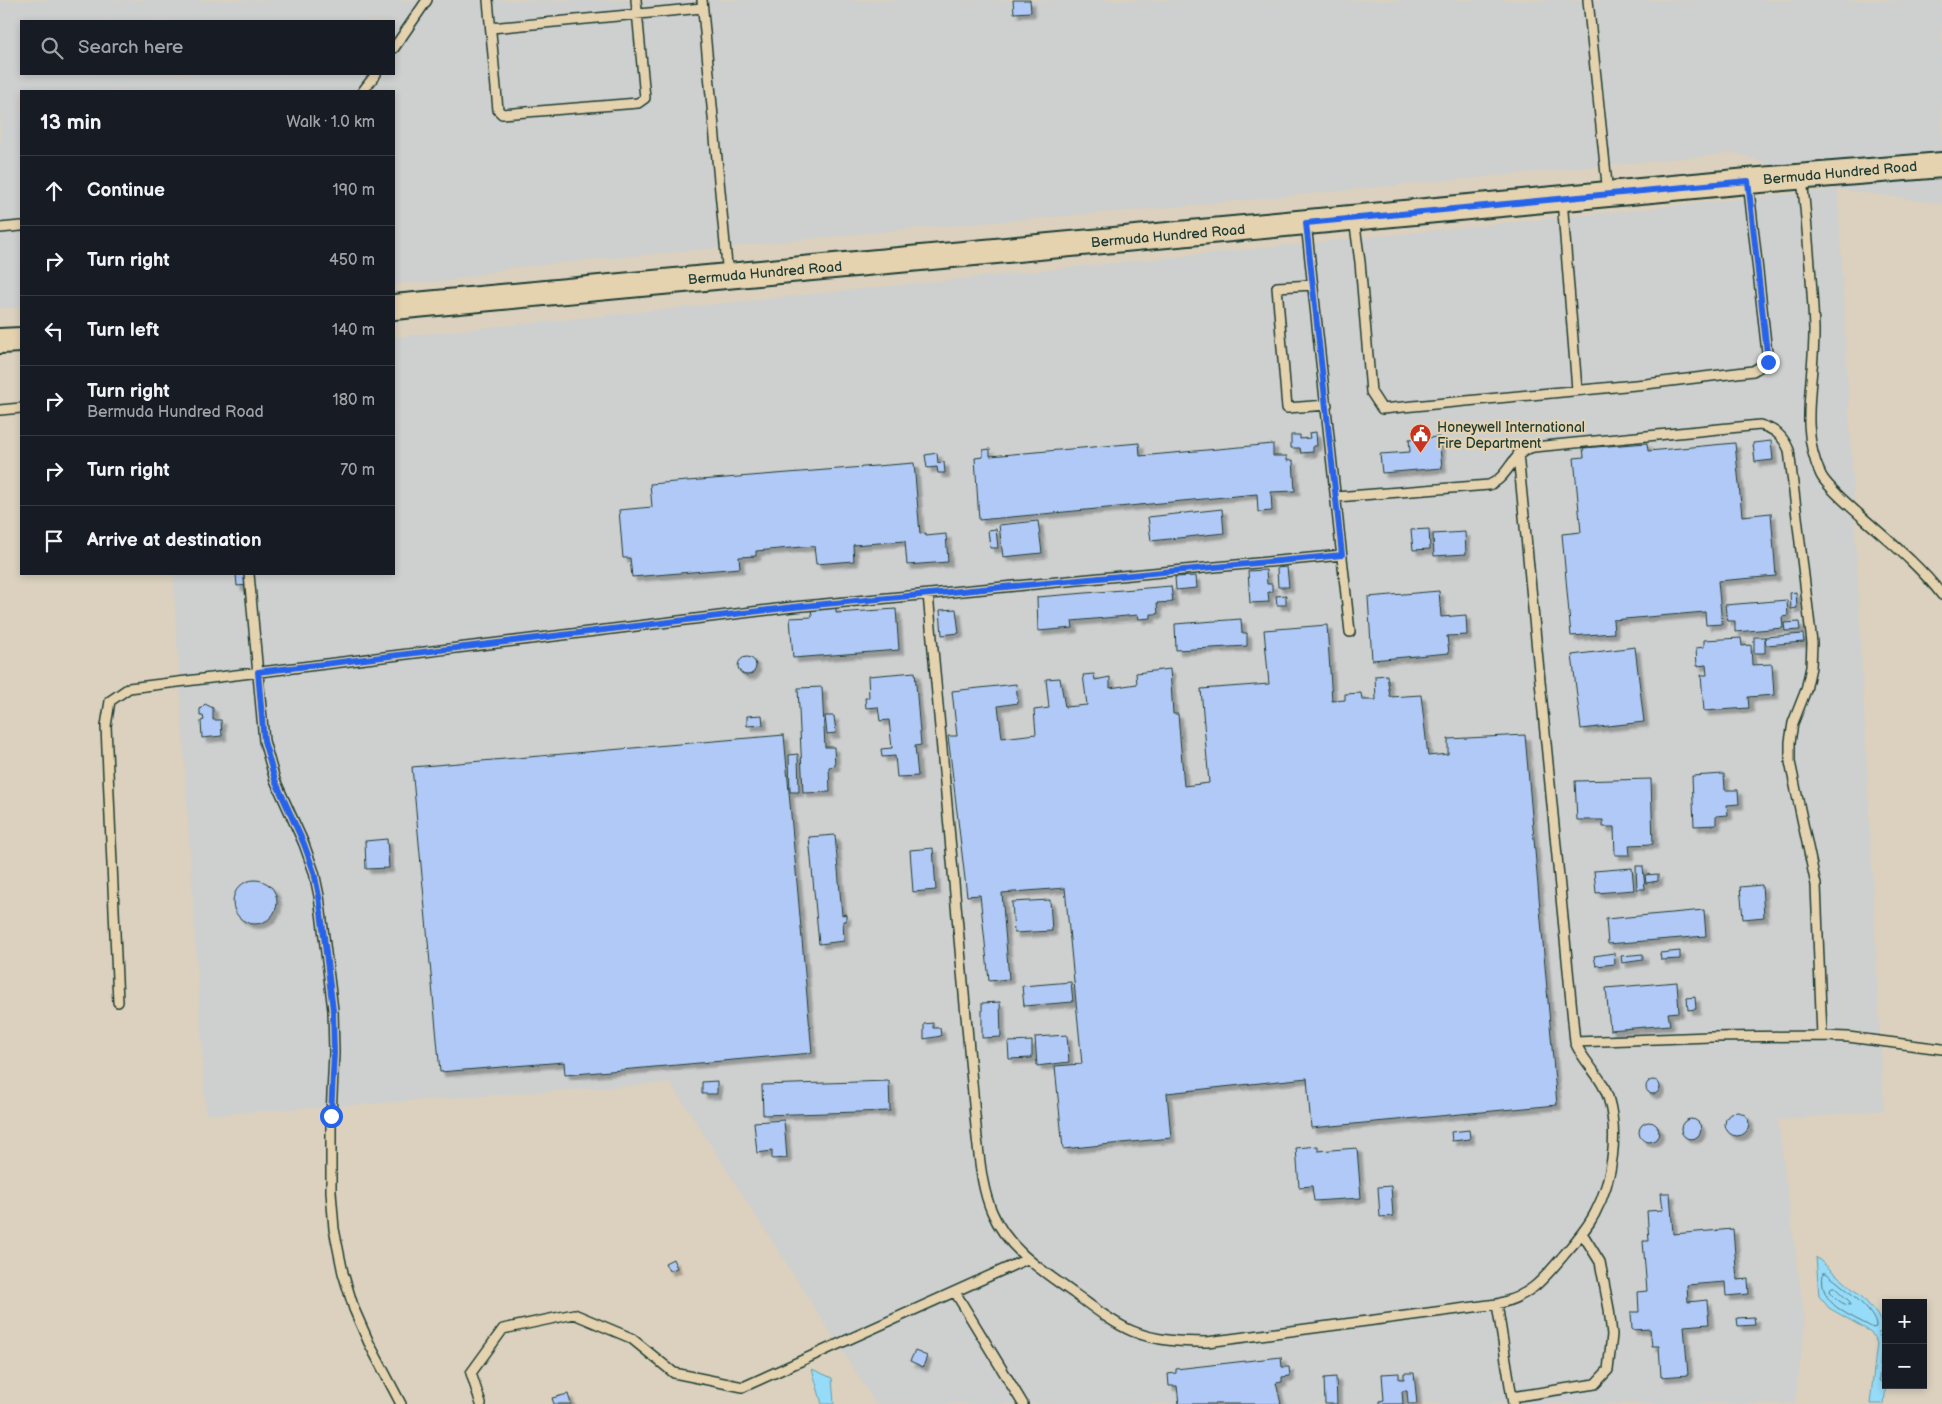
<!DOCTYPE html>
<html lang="en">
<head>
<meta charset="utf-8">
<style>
  body { margin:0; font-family:"Balsamiq Sans",sans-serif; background:#242831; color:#f1f3f6 }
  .controls { position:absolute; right:15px; bottom:15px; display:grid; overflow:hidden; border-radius:0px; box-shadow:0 2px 8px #0003 }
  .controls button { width:45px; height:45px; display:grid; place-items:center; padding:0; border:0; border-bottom:1px solid #363941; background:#171b24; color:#f1f3f6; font:25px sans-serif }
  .stop { position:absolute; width:15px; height:15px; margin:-11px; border:4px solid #2563eb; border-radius:50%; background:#fff }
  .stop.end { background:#2563eb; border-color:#fff; box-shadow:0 1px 5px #0008 }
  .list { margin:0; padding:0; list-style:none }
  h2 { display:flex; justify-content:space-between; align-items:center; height:65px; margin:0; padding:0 20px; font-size:21px }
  h2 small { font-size:16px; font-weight:400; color:#9ea1a6 }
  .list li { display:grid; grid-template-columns:32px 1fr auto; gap:15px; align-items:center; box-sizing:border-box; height:70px; padding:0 20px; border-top:1px solid #363941 }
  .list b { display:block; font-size:19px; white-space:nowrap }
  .list p { margin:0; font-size:16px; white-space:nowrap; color:#9ea1a6 }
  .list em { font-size:16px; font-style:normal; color:#9ea1a6 }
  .icon { flex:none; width:28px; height:28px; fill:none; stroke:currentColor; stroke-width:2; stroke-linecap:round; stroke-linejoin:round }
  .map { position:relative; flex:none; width:1942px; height:1404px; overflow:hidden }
  .search { position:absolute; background:#171b24; box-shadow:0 2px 8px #0003; left:20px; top:20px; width:375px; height:55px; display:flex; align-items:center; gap:12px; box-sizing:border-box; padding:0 18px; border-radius:0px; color:#9ea1a6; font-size:19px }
  .panel { position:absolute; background:#171b24; box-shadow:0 2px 8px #0003; left:20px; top:90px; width:375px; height:485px; border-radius:0px }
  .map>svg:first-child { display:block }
</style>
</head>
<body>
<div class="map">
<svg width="1942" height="1404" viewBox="0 0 1942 1404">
  <defs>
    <filter id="shadow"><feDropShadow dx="4.5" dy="4.5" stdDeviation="1" flood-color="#0004"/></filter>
  </defs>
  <rect width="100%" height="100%" fill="#dbd1be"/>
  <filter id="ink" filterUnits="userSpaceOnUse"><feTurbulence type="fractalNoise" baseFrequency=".02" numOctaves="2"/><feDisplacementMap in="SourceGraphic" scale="10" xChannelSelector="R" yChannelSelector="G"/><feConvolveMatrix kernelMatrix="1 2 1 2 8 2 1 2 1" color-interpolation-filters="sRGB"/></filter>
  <g filter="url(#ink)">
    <path fill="#cecfcf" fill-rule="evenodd" d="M0,0H1942V204L1838,189L1884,1110L1778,1120L1805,1323L1795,1404H876L671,1083L206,1115L173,574H394V337L1837,189L1736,153L1163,208L920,228L510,268L449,281L394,284V91H21V307L0,308ZM21,21H394V74H21Z"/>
    <path fill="#96dbf8" stroke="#669caa" d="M1816,1257L1862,1297L1876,1313L1886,1331V1385L1884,1404H1870L1877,1343L1871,1332L1829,1308L1819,1296Z
      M812,1369L832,1378L834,1404H822Z"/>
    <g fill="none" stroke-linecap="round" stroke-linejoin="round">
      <path stroke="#4f7c82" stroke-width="1" d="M1823,1273H1826C1839,1284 1877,1311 1876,1327L1873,1328C1849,1314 1818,1306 1823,1273Z
        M1834,1287L1850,1302V1305C1842,1305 1835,1298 1830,1291L1831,1288Z
        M1886,1332H1880L1878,1334L1882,1343L1879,1380L1881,1382L1886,1380"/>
    </g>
    <path fill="#b1c9f7" stroke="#1f3d34" filter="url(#shadow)" d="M1013,0H1030L1031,12L1014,13Z
      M1316,432L1317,446H1313V452L1301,453L1300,448H1291V435H1300V439L1310,438L1309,433Z
      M1439,437L1442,468L1382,473L1380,454L1410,452L1409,439Z
      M1771,441L1773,460L1755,462L1753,443Z
      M1139,443L1140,456L1273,444V456H1287V461L1293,460L1295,491L1271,492L1272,511L1258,512L1257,494L979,520L975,458L983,457V450L990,449V456Z
      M1647,443L1648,451L1735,443L1742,516L1771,513L1776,576L1718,581L1722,624L1706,625L1705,612L1613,620L1614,633L1571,636L1562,534L1581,532L1574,458L1584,457L1583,448Z
      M937,453L938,463L944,462L945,473H938L937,467L927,468L925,455Z
      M914,463L920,534L926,533V536L946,534L948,562L907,565L905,541L853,545L854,561L816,564L814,546L756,551V556L739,557L740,568L632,577L630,558H623L619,510L652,507L650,484Z
      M1222,509L1224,533L1151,541L1148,517Z
      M1038,521L1042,553L1003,557L999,525Z
      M996,529L998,548H990L988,530Z
      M1429,529L1430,549L1413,550L1411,530Z
      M1465,532L1466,554L1434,556L1433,534Z
      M1287,567L1289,587H1278L1277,568Z
      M1266,570L1267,584H1272V592H1268L1269,602L1250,603L1248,571Z
      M236,574H247L248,585L237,586Z
      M1196,576L1197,588L1176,590L1175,577Z
      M1171,586L1173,602L1157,603L1158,614H1151V618L1139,619L1138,615L1072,621L1073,628L1038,631L1037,597Z
      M1439,591L1441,617L1466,615L1467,635L1447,636L1449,653L1372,660L1368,597Z
      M1796,592L1797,608L1791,609L1790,593Z
      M1286,595V605H1277L1276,596Z
      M1787,600L1788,616L1782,617L1783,628L1735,632V621H1727L1725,605Z
      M836,607V613L896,609L899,650L793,658L790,618L812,617L811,609Z
      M956,609L959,633L942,635L940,610Z
      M1241,619L1242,633H1247V646L1176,650L1175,624Z
      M1799,622L1800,630L1785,631L1784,623Z
      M1327,625L1332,701L1345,700V694L1361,693L1362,700H1376L1375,676L1387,675L1390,697L1421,695L1428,756L1448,754V739L1525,735L1557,1105L1311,1128L1307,1078L1167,1093L1171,1138L1063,1149L1055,1066L1082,1064L1065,888L1002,893L1009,979L989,981L980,895L967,896L948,736H957L952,691L1016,684L1018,703L998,706L1002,738L1036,734L1034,710L1049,708L1046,679L1060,678L1065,707L1087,705L1083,675L1094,674L1095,680L1110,677V688L1137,684L1136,673L1170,669L1173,714H1178L1184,786L1209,783L1201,689L1269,684L1264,630Z
      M1803,634L1804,642L1766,645L1765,637Z
      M1754,637H1765V653H1754Z
      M1741,638L1742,646L1751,645L1752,665L1772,664L1774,695L1748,697L1749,708L1704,711L1701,675H1707L1706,665L1697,666L1696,648L1704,647V640Z
      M1635,647L1644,722L1581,729L1572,655Z
      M738 666a9 9 0 1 1 18 0a9 9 0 1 1-18 0Z
      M915,672L921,745L915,746L918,776L897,777L895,756L882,757L881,749L892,748L889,720L880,721L878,707L866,708L865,698H869L868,676Z
      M822,687L825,747H834L835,766L829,767L830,792L803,793L798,688Z
      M205,704L213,708V720H221L222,736L202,738L201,721L204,720L203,716H200V709Z
      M762,715L763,725L747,726V716Z
      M825,716H834L836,733L827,734Z
      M784,735L812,1053L565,1075L564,1062L440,1072L412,767Z
      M798,754L799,792H790L789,755Z
      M1724,774L1725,790H1738L1739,804L1727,805L1728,815L1716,816V825L1694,826L1692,776Z
      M1651,779L1653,844L1629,845L1630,855H1615L1614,827H1603V820H1577L1575,781Z
      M835,835L842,915L846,914V921H843L844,941L819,944L809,837Z
      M387,839L389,868L366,869L365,841Z
      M933,848L936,890L913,892L910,850Z
      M1636,866H1643L1645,889H1637Z
      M1632,868L1634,890L1596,893L1594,871Z
      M1658,874V881L1646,883L1645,875Z
      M233 902a22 22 0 1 1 44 0a22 22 0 1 1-44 0Z
      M1762,885L1764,917L1743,919L1740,887Z
      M1050,900L1052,931L1014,933L1012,902Z
      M1704,910L1706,936L1608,944L1606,919Z
      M1680,951V959L1661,960L1660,953Z
      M1614,953L1615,964L1596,966L1594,956Z
      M1643,954V960L1622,963L1621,956Z
      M1071,982L1073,1002L1024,1006L1022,986Z
      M1677,982L1679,1012L1668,1013L1670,1025L1610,1030L1606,988Z
      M1695,997L1696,1009L1688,1010L1687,998Z
      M1000,1002L1001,1037L982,1038V1003Z
      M933,1023V1028H940L941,1036L924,1039V1024Z
      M1067,1035L1069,1062L1037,1066L1035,1037Z
      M1032,1041V1058L1009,1059L1008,1042Z
      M1646 1087a7 7 0 1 1 14 0a7 7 0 1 1-14 0Z
      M717,1081V1094H702V1082Z
      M889,1081L890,1111L763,1115L762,1085Z
      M1725 1124a12 12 0 1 1 24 0a12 12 0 1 1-24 0Z
      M1681 1129a10 10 0 1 1 20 0a10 10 0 1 1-20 0Z
      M784,1120L787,1158L772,1159V1151L757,1153L754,1122Z
      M1639 1132a10 10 0 1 1 20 0a10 10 0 1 1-20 0Z
      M1469,1130L1470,1139L1452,1141L1451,1132Z
      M1318,1146V1151L1357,1148L1361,1198L1314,1201L1312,1186L1299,1187L1296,1148Z
      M1391,1186L1393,1216L1380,1217L1378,1187Z
      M1661,1193H1670L1673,1234L1733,1229L1737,1280L1748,1279L1749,1294L1726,1296L1725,1282L1687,1285L1688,1302L1707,1300L1709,1324L1684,1326L1688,1375L1661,1377L1659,1346H1652L1650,1329L1632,1330L1631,1312H1639L1638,1292L1647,1291L1643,1241H1649L1647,1211L1663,1210Z
      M673,1259L677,1268L669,1271L665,1263Z
      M1754,1317L1755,1325L1738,1326L1737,1318Z
      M915,1351L927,1356L923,1367L910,1361Z
      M1281,1357L1282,1367H1289L1290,1376L1282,1377V1382L1276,1383L1281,1404H1179L1177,1386H1169L1168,1374L1176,1373V1369Z
      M1399,1373V1379H1404V1373H1414L1417,1404H1408L1407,1391H1402L1403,1404H1380V1401L1384,1400L1382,1374Z
      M1336,1377L1337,1404H1325L1324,1378Z
      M568,1394L571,1404H554L552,1398Z"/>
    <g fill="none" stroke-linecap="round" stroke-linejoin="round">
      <defs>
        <path id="lane" d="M488,0L498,110L502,114L638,103L645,98L636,0
          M702,0L728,276
          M1588,0L1608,194
          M491,28L702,8
          M394,48L427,0
          M363,91L376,74
          M1802,177C1807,227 1812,278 1814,329C1815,377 1798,429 1821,475C1827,487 1850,506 1861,516C1889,541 1919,565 1942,595
          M1562,199L1577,390
          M1354,219L1360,262L1371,392L1382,409L1646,384L1753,371L1768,362L1748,181
          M1306,223L1350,632
          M0,228L21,226
          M1313,285L1277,287L1287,408L1327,405
          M0,410L21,408
          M1336,497L1489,485C1511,476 1510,453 1534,447L1760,425C1775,429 1783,436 1789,450L1812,643L1811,667L1806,690L1793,723L1790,742V762L1816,885L1822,1036
          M249,574L264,741L275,780L304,844L314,872L319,896L333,1010L334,1053L331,1116V1192L334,1229L343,1273L354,1309L369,1343L401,1404
          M928,594L977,1138C980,1163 982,1189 992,1212C1008,1250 1043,1271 1075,1294C1093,1307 1111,1322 1132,1331C1156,1341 1182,1342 1207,1342L1497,1304C1530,1296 1542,1281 1563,1256C1575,1242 1587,1229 1595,1213C1613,1179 1619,1134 1608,1097C1602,1076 1583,1062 1575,1042L1518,454
          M118,1002L106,726L110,701L129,688L793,607L1342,555
          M1575,1042L1710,1037L1822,1036L1848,1037L1942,1049
          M955,1292L1023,1404
          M1497,1304L1513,1404
          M1512,1397L1595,1384L1608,1370L1612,1335L1609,1309L1600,1262L1582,1233
          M481,1404L471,1373L503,1329L574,1314L631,1338L674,1373L743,1387L1027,1259"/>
        <path id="secondary" d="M394,307L1748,181L1942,165
          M0,341L21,340"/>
      </defs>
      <use href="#lane" stroke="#1f3d34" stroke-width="12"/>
      <use href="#secondary" stroke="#1f3d34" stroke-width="28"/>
      <use href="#lane" stroke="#e5d3b0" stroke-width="9"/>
      <use href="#secondary" stroke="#e5d3b0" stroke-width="24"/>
    </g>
  </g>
  <g fill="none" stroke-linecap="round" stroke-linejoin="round" filter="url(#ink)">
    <path stroke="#2563eb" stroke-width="6" d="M331,1116L334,1053L333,1010L319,896L314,872L304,844L275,780L264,741L258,672L793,607L1342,555L1306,223L1748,181L1768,362"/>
  </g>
  <defs>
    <symbol id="civic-pin" viewBox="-11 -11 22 30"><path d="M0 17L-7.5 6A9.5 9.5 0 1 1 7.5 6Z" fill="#c8321e" stroke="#e5d3b0"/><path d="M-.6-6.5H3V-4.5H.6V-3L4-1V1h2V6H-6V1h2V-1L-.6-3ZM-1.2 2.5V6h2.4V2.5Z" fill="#fff"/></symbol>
  </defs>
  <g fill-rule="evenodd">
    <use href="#civic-pin" x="1408" y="422" width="25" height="34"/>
  </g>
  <g text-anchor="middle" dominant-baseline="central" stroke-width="4" stroke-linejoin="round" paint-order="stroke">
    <g font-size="14" fill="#1f3d34" stroke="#e5d3b0">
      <text transform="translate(1840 173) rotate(-5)">Bermuda Hundred Road</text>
      <text transform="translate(1168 236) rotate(-5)">Bermuda Hundred Road</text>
      <text transform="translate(765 273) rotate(-5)">Bermuda Hundred Road</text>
    </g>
    <g font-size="14" fill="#1f3d34" stroke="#e5d3b0" text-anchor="start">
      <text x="1437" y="427">Honeywell International<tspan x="1437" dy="16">Fire Department</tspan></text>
    </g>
  </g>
</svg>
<div class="controls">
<button>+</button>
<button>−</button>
</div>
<div class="stop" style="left:331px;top:1116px"></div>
<div class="stop end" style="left:1768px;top:362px"></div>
<div class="search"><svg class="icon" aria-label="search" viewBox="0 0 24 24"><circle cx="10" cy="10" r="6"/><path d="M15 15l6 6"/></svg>Search here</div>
<section class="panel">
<h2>13 min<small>Walk · 1.0 km</small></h2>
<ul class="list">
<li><svg class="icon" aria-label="ahead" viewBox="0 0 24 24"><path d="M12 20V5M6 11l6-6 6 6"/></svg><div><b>Continue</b></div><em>190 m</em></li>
<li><svg class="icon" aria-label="right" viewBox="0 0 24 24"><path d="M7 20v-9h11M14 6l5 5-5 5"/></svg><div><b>Turn right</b></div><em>450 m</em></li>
<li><svg class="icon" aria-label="left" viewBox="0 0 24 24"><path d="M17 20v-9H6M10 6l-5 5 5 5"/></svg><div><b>Turn left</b></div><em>140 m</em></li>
<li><svg class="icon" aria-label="right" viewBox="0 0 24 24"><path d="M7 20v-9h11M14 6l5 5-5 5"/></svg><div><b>Turn right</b><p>Bermuda Hundred Road</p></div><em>180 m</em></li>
<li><svg class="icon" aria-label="right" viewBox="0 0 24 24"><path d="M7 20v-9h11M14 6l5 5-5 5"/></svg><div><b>Turn right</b></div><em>70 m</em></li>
<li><svg class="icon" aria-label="arrive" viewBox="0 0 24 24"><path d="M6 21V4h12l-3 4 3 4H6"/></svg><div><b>Arrive at destination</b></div></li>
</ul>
</section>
</div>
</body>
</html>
